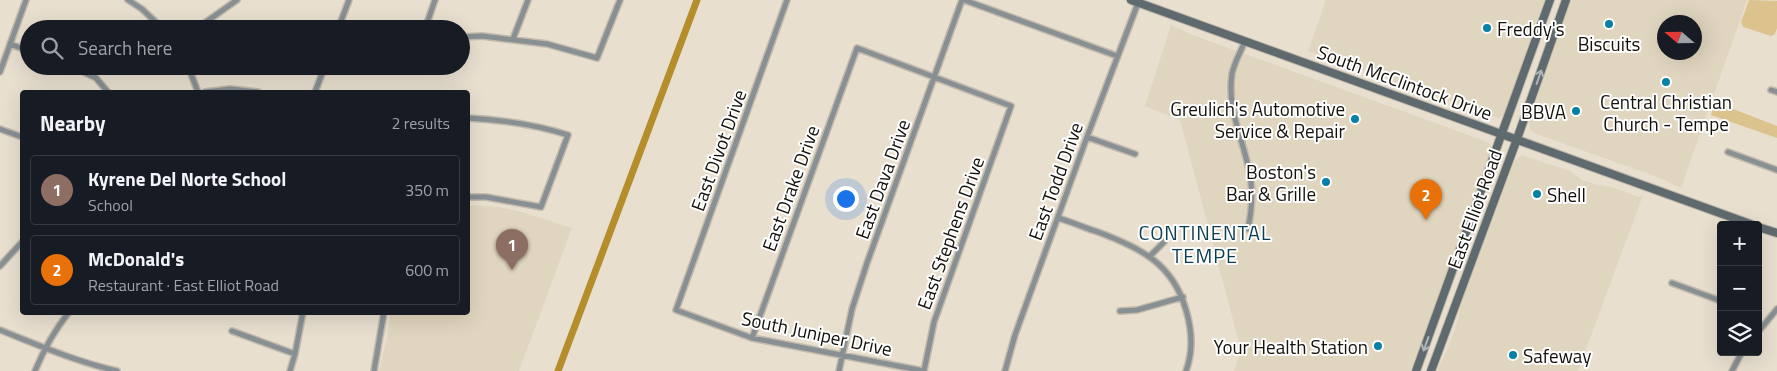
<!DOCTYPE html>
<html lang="en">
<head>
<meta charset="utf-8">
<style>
  body { margin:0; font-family:"Titillium Web",sans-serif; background:#20242c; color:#f1f3f6 }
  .controls { position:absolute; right:15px; bottom:15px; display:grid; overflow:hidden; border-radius:5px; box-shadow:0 5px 20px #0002 }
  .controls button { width:45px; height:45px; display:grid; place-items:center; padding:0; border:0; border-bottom:1px solid #363941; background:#171b24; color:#f1f3f6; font:25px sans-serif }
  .compass { position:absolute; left:1657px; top:15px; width:45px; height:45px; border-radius:50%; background:#171b24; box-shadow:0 5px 20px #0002; rotate:290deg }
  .you { position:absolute; left:845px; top:198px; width:18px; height:18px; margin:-12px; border:4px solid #fff; border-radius:50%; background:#1a73e8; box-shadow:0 0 0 8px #1a73e833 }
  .badge { display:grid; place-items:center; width:32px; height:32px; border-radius:50%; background:#d93025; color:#fff; font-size:16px; font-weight:700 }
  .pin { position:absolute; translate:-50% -41px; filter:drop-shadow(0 1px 2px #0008) }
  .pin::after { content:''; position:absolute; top:26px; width:18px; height:15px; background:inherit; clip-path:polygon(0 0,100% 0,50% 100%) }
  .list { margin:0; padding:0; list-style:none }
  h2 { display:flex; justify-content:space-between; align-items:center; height:65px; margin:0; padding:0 20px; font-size:21px }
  h2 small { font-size:16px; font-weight:400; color:#9ea1a6 }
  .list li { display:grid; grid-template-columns:32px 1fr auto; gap:15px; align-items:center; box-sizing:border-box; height:70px; margin:0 10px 10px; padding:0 10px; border:1px solid #363941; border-radius:5px }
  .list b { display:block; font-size:19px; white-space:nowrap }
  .list p { margin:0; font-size:16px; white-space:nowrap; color:#9ea1a6 }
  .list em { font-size:16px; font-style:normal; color:#9ea1a6 }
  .icon { flex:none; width:28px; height:28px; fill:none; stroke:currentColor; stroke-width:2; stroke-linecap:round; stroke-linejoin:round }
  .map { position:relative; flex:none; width:1777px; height:371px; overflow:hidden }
  .search { position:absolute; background:#171b24; box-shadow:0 5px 20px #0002; left:20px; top:20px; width:450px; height:55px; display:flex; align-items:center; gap:12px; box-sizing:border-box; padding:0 18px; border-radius:28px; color:#9ea1a6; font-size:19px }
  .panel { position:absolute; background:#171b24; box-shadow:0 5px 20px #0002; left:20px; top:90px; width:450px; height:225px; border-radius:5px }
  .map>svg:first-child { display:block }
</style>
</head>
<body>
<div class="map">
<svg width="1777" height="371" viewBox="0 0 1777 371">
  <rect width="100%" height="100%" fill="#e8dfcf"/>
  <path fill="#e0d5be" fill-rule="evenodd" d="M1326,0H1544L1505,113L1499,118L1308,51Z
    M1571,0H1747L1681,188L1660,178L1534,133L1530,129L1529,122ZM1664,22H1694V52H1664Z
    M1171,25L1190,34L1485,141L1490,144L1492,151L1410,371H1234L1241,350L1180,120L1145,106Z
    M1522,155L1570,171L1582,180L1594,184L1612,187L1639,197L1643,195L1578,371H1437L1448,348L1457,323L1461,305L1515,160Z
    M468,205L499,207L522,212L572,228L519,371H379L388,334L390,313L468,312Z"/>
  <path fill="#dcc28d" d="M1749,0L1777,1V28L1775,34L1771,36L1743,27L1741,22Z
    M1715,102L1777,126V138L1711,115Z"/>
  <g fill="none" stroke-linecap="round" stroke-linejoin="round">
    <path stroke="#b58d2a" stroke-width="7" d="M558,371L697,0"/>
    <defs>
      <path id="minor" d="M128,0L142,9L163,29
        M787,0L676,310L752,338L924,371
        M964,0L1117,56
        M196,29L237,0
        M338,29L349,0
        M425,29L435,0
        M461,37L482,36L547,44L597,58L620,0
        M513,39L528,0
        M1245,41C1241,51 1234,63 1232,74C1226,113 1247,145 1251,183C1253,199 1251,214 1248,229
        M10,44L29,51
        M71,66L96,78L108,92
        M188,66L198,92
        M0,72L26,0
        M1771,90L1777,92
        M205,92L230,89L258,92
        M315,92L325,66
        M468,118C504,120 534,124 568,135L541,207L486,197H468
        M0,129L22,137
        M1087,137L1135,154
        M1728,152L1777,170
        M1058,218C1072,222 1085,228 1098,232C1141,248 1173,264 1186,310C1192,330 1193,352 1186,371
        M1150,256L1164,242
        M0,266L22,242
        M1672,283L1721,301
        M1120,311L1137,310L1183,297
        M0,330C38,345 77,362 117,371
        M232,331L295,354
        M1758,332L1777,309
        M752,338L857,48L1011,106L934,322L924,371
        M35,371C44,349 54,331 69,312
        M290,371L295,354L303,312
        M374,371L384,312
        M839,371L852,309L867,263L962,0
        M1005,371L1015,335L1087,137L1138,3
        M1732,371L1742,352"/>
      <path id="secondary" d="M1131,0L1753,225
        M1758,227L1777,233
        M1416,371L1550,0
        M1431,371L1517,139L1566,0"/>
    </defs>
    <use href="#minor" stroke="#c2baac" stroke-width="8"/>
    <use href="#secondary" stroke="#c2baac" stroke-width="10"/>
    <use href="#minor" stroke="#889094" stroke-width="5"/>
    <use href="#secondary" stroke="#5f6a6f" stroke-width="8"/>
  </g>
  <defs><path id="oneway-shaft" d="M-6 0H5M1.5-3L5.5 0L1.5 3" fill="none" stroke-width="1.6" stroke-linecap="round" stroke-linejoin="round" transform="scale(1.25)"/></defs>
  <g stroke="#afb4b7">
    <use href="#oneway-shaft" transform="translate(1539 77) rotate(-71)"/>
    <use href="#oneway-shaft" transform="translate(1426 344) rotate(110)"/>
  </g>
  <g fill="#0780a6" stroke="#fff" stroke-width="2">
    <circle cx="1609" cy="24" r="5"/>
    <circle cx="1487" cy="28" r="5"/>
    <circle cx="1666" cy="82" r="5"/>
    <circle cx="1576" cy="111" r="5"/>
    <circle cx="1355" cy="119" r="5"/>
    <circle cx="1326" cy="182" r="5"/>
    <circle cx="1537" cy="194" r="5"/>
    <circle cx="1378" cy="346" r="5"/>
    <circle cx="1513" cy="355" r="5"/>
  </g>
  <g text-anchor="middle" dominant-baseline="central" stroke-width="4" stroke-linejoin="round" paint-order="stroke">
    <g font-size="19" fill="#14110b" stroke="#fff" text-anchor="end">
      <text x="1497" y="28" text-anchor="start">Freddy's</text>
      <text x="1609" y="43" text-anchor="middle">Biscuits</text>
      <text x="1666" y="101" text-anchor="middle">Central Christian<tspan x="1666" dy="22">Church - Tempe</tspan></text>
      <text x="1345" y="108">Greulich's Automotive<tspan x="1345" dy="22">Service &amp; Repair</tspan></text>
      <text x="1566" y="111">BBVA</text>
      <text x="1316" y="171">Boston's<tspan x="1316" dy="22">Bar &amp; Grille</tspan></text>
      <text x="1547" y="194" text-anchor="start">Shell</text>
      <text x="1368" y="346">Your Health Station</text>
      <text x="1523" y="355" text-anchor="start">Safeway</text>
    </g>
    <g font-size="19" fill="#14110b" stroke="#fff">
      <text transform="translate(1405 82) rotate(20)">South McClintock Drive</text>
      <text transform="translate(718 150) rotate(-70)">East Divot Drive</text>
      <text transform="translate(882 179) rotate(-70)">East Dava Drive</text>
      <text transform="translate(1055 181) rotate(-70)">East Todd Drive</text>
      <text transform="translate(790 188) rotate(-70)">East Drake Drive</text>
      <text transform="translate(1474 209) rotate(-70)">East Elliot Road</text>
      <text transform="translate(950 233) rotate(-70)">East Stephens Drive</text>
      <text transform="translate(817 333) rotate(12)">South Juniper Drive</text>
    </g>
    <g font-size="20" letter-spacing="1" fill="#0a3d50" stroke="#fff">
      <text x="1205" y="232">CONTINENTAL<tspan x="1205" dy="23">TEMPE</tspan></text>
    </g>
  </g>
</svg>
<div class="controls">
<button>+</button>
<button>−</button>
<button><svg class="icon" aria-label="layers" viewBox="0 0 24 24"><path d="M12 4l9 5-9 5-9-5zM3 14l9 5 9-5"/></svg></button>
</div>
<svg class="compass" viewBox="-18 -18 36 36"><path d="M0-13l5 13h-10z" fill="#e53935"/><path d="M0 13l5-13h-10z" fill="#9ea1a6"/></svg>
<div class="you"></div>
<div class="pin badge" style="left:512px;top:270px;background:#8d6e63">1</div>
<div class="pin badge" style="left:1426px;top:220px;background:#e8710a">2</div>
<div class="search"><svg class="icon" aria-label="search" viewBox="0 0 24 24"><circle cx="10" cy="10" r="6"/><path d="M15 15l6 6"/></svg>Search here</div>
<section class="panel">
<h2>Nearby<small>2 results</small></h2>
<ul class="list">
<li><span class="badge" style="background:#8d6e63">1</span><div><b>Kyrene Del Norte School</b><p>School</p></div><em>350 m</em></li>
<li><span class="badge" style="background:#e8710a">2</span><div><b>McDonald's</b><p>Restaurant · East Elliot Road</p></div><em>600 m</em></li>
</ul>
</section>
</div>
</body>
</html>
